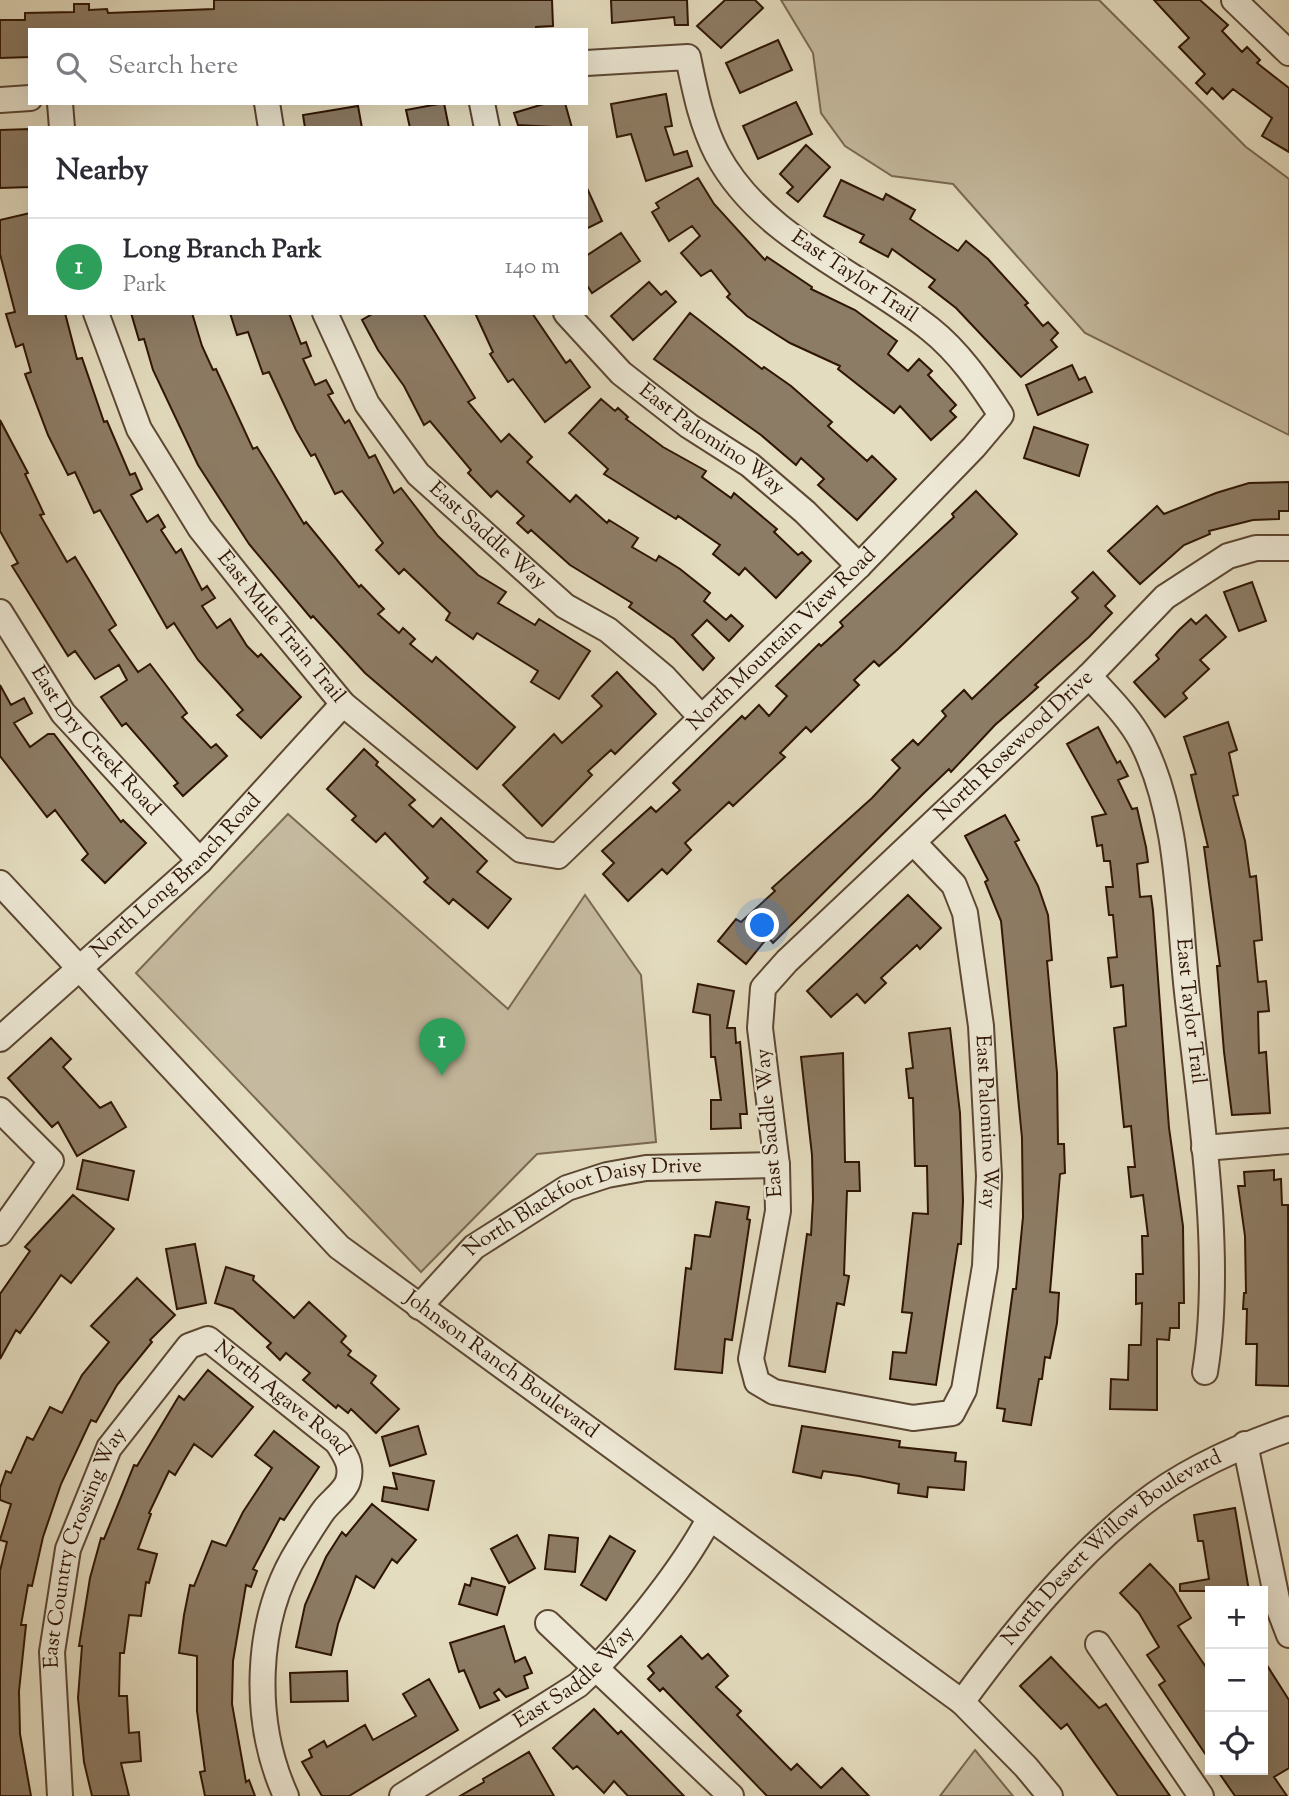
<!DOCTYPE html>
<html lang="en">
<head>
<meta charset="utf-8">
<style>
  body { margin:0; font-family:"Sorts Mill Goudy",serif; background:#f2f2f3; color:#2b2b33 }
  .controls { position:absolute; right:21px; bottom:21px; display:grid; overflow:hidden; border-radius:0px; box-shadow:0 7px 28px #0002 }
  .controls button { width:63px; height:63px; display:grid; place-items:center; padding:0; border:0; border-bottom:2px solid #e1e1e2; background:#fff; color:#2b2b33; font:35px sans-serif }
  .you { position:absolute; left:763px; top:926px; width:24px; height:24px; margin:-18px; border:5px solid #fff; border-radius:50%; background:#1a73e8; box-shadow:0 0 0 10px #1a73e833 }
  .badge { display:grid; place-items:center; width:46px; height:46px; border-radius:50%; background:#111827; color:#fff; font-size:23px; font-weight:700 }
  .pin { position:absolute; translate:-50% -58px; filter:drop-shadow(0 2px 4px #0008) }
  .pin::after { content:''; position:absolute; top:37px; width:24px; height:21px; background:inherit; clip-path:polygon(0 0,100% 0,50% 100%) }
  .list { margin:0; padding:0; list-style:none }
  h2 { display:flex; justify-content:space-between; align-items:center; height:91px; margin:0; padding:0 28px; font-size:30px }
  h2 small { font-size:23px; font-weight:400; color:#7c7c81 }
  .list li { display:grid; grid-template-columns:46px 1fr auto; gap:21px; align-items:center; box-sizing:border-box; height:98px; padding:0 28px; border-top:2px solid #e1e1e2 }
  .list b { display:block; font-size:26px; white-space:nowrap }
  .list p { margin:0; font-size:23px; white-space:nowrap; color:#7c7c81 }
  .list em { font-size:23px; font-style:normal; color:#7c7c81 }
  .icon { flex:none; width:38px; height:38px; fill:none; stroke:currentColor; stroke-width:2; stroke-linecap:round; stroke-linejoin:round }
  .map { position:relative; flex:none; width:1289px; height:1796px; overflow:hidden }
  .search { position:absolute; background:#fff; box-shadow:0 7px 28px #0002; left:28px; top:28px; width:560px; height:77px; display:flex; align-items:center; gap:18px; box-sizing:border-box; padding:0 24px; border-radius:0px; color:#7c7c81; font-size:26px }
  .panel { position:absolute; background:#fff; box-shadow:0 7px 28px #0002; left:28px; top:126px; width:560px; height:189px; border-radius:0px }
  .map>svg:first-child { display:block }
</style>
</head>
<body>
<div class="map">
<svg width="1289" height="1796" viewBox="0 0 1289 1796">
  <rect width="100%" height="100%" fill="#e4dcbf"/>
  <filter id="stains"><feTurbulence type="fractalNoise" baseFrequency=".00286" numOctaves="4"/><feColorMatrix values="0 0 0 0 .2 0 0 0 0 .09 0 0 0 0 .02 0 0 0 .5 -.17"/></filter>
  <radialGradient id="worn" r=".72"><stop offset=".6" stop-color="#630" stop-opacity="0"/><stop offset="1" stop-color="#630" stop-opacity=".3"/></radialGradient>
  <path fill="#c5ba9f" stroke="#7a6852" stroke-width="2" d="M781,0H1099L1246,147L1289,179V435L1085,333L953,184L892,176L845,146L821,113L813,53Z
    M288,814L508,1009L585,895L641,975L656,1142L537,1154L421,1272L136,973Z
    M975,1750L1013,1796H940Z"/>
  <path fill="#8d7c65" stroke="#2e1504" stroke-width="2" d="M214,0H552L553,26L536,27V30H30V57L0,58V20H25V13L74,12V4H89V10L107,9L108,13L214,9Z
    M611,0H687L688,25H675L674,17L612,23Z
    M725,0H755L763,8L721,48L697,26Z
    M1154,0H1200L1228,25L1222,31L1242,52L1247,47L1260,60L1257,63L1289,88V152L1262,136L1272,118L1233,89L1223,99L1212,88L1207,94L1196,83L1205,74L1179,47L1189,38Z
    M778,40L792,70L740,93L726,63Z
    M666,94L672,126L665,127L674,155L687,151L692,166L646,181L631,134L617,137L611,104Z
    M796,102L812,134L758,159L743,126Z
    M444,103L449,128H410L406,110Z
    M547,103H565L572,128L518,125L514,113Z
    M358,106L362,128H305L303,115Z
    M30,129V187L0,188V130Z
    M806,145L830,167L798,202L787,193L793,187L780,174Z
    M698,178L714,204L765,260L767,257L812,287L811,289L855,310L897,341L888,354L908,371L919,359L932,371L928,375L956,405L950,411L956,417L931,440L900,406L894,413L838,369L840,366L790,343L747,316L727,297L730,294L711,270L701,276L681,253L700,236L692,226L669,241L652,212L659,208L656,203Z
    M841,180L883,200L886,194L915,210L910,219L958,251L966,241L988,259L1028,303L1025,305L1043,326L1048,322L1058,333L1051,340L1057,347L1021,377L956,308L929,287L935,280L892,249L888,257L860,242L864,235L824,216Z
    M586,186L602,221L586,229Z
    M30,213V313H65L77,359L82,358L104,422L107,421L130,475L135,473L142,489L131,495L147,522L158,515L165,527L161,530L176,553L181,549L202,590L207,586L215,598L202,606L217,628L230,619L247,646L258,657L261,654L301,697L261,738L237,715L243,710L198,660L174,623L167,628L100,510L94,513L75,472L68,475L48,435L25,374L31,372L23,344L16,347L6,314L15,312L0,254V220Z
    M621,233L640,261L592,293L586,284V256Z
    M649,282L661,295L666,291L676,302L633,340L611,316Z
    M131,313H192L202,346L213,370L216,369L253,449L257,447L304,524L306,522L359,587L361,585L384,609L378,614L399,633L403,628L415,639L410,644L432,662L436,657L515,727L477,769L365,673L313,616L311,618L249,544L198,465L153,370L144,339L139,340Z
    M230,313H289L301,344L306,342L311,356L303,359L315,385L326,380L333,393L328,395L345,423L349,420L369,458L375,455L394,493L401,488L438,536L478,575L506,592L498,603L535,625L539,619L590,651L559,699L531,682L538,671L477,633L473,639L446,620L450,613L404,569L399,574L376,550L383,543L342,491L335,494L315,454L311,456L296,430L269,372L263,374L248,332L237,335Z
    M374,313H423L475,398L468,402L501,442L509,434L532,457L527,462L570,502L576,495L607,523L609,520L638,538L632,547L656,561L659,556L680,569L710,593L704,601L726,620L731,615L743,626L729,641L707,620L692,635L714,658L703,670L674,639L629,607L632,603L570,565L531,530L528,533L517,523L524,516L497,491L491,497L468,473L471,470L430,421L424,425L404,386L378,350L362,320Z
    M475,313H532L566,363L570,360L590,387L545,422L513,379L508,382L490,354L493,352Z
    M690,313L762,369L764,367L791,386L832,422L828,426L867,461L872,456L896,479L857,520L818,485L824,479L801,458L796,465L761,435L654,359Z
    M1072,365L1079,380L1085,377L1092,392L1038,415L1026,385Z
    M601,399L615,411L618,408L628,417L626,419L663,447L706,471L702,477L731,498L734,493L777,529L774,532L798,555L802,552L811,561L776,598L745,568L739,575L713,554L720,545L678,516L676,519L604,474L608,469L569,433Z
    M0,420L28,473L25,474L44,514L40,515L67,562L75,557L116,625L109,630L138,672L150,664L187,713L182,717L211,748L216,744L227,756L183,796L174,786L178,783L126,723L122,726L101,697L127,680L119,665L95,679L75,651L68,656L12,566L18,563L0,531Z
    M1034,427L1088,445L1079,476L1024,458Z
    M1289,482V511H1279V519L1253,520L1209,531L1210,534L1184,545L1140,584L1108,551L1157,506L1164,514L1216,493L1249,483Z
    M976,491L1017,534L898,649L879,666L874,661L854,680L859,685L811,732L806,727L780,753L785,757L733,806L729,802L685,843L691,850L667,874L662,869L628,901L603,874L614,863L602,851L651,807L656,812L680,790L673,783L742,716L745,719L759,705L769,716L787,696L776,686L819,644L821,646L843,626L840,622L954,517L952,514Z
    M1093,572L1115,596L1105,606L1112,613L1089,637L1035,685L1038,687L1027,697L995,725L951,772L949,769L924,793L773,943L768,937L746,964L718,941L736,919L741,922L775,891L772,888L872,798L900,768L892,760L913,740L918,745L946,716L942,711L964,690L972,699L1078,598L1072,592Z
    M1252,582L1266,621L1239,631L1224,592Z
    M1206,615L1226,637L1200,660L1209,669L1183,693L1187,698L1165,717L1134,682L1159,659L1156,655L1179,630L1191,619L1196,624Z
    M617,672L656,714L615,754L611,750L588,771L592,775L542,826L503,785L554,734L562,743L602,706L592,696Z
    M0,685L11,705L24,698L32,713L14,723L30,747L48,734H54L121,822L123,820L146,843L105,883L82,860L88,854L55,810L47,817L0,756Z
    M1228,722L1237,750L1229,753L1238,795L1233,796L1245,841L1250,877L1256,876L1259,906L1262,940L1254,941L1258,982L1266,981L1269,1011L1258,1012L1259,1053L1266,1052L1270,1113L1232,1115L1224,1052L1217,966H1220L1204,847H1208L1191,775L1196,774L1184,737Z
    M1098,727L1117,763L1120,761L1128,776L1118,780L1132,809L1137,808L1146,847L1148,862L1137,864L1140,897L1151,896L1153,910L1169,1128L1183,1226L1184,1303H1179V1328H1170L1169,1340L1157,1339V1410L1110,1409L1111,1379L1128,1380L1129,1345H1141L1142,1303L1136,1304V1274H1143L1142,1236H1148L1143,1195L1131,1197L1128,1167H1135L1131,1126L1124,1127L1114,1028L1126,1026L1123,985L1111,987L1108,958L1117,957L1113,915H1109L1106,887H1113L1110,861H1104L1102,845L1097,846L1092,817L1106,814L1067,744Z
    M364,749L378,762L376,765L415,800L409,805L433,827L441,818L487,861L477,872L511,899L488,928L453,899L449,904L424,882L428,878L385,833L376,842L352,820L356,816L327,789Z
    M1005,815L1019,840L1015,842L1038,886L1048,915L1052,960L1047,961L1057,1073L1058,1144H1064L1065,1173L1060,1174L1050,1292L1059,1293L1057,1323L1050,1358L1045,1357L1042,1379H1039L1031,1425L1003,1421L1005,1409L997,1408L1013,1289H1016L1023,1217L1022,1138L1001,921L985,882L988,880L965,836Z
    M908,895L941,928L920,949L917,945L881,978L886,983L865,1003L857,994L831,1017L807,991Z
    M698,984L734,991L727,1028H735L736,1043L740,1042L747,1114H740L741,1128L711,1129V1100H721L715,1057H711L710,1015L693,1012Z
    M950,1028L960,1113L963,1201L961,1244H958L936,1385L890,1379L893,1352L906,1353L912,1313L902,1312L913,1213L928,1214L927,1166H915L913,1098H909L906,1069L913,1068L909,1033Z
    M51,1038L71,1059L63,1067L100,1108L111,1102L126,1127L77,1156L58,1122L52,1127L8,1078Z
    M843,1053L845,1162H859L860,1191H847L844,1275L849,1276L844,1305L837,1303L825,1372L789,1366L807,1234L811,1235L813,1199L812,1155L801,1057Z
    M83,1160L134,1171L128,1200L77,1189Z
    M1274,1170V1180L1281,1179L1282,1205H1288L1289,1386L1256,1385L1257,1344H1246L1247,1309H1243L1244,1293H1246L1245,1236L1238,1186H1245L1244,1172Z
    M73,1195L114,1229L71,1283L61,1275L20,1333L16,1330L0,1359V1294L30,1251L25,1247Z
    M716,1202L749,1207L747,1219L750,1220L732,1340L725,1339L722,1373L675,1369L686,1268L691,1269L695,1235L710,1237Z
    M195,1244L206,1303L177,1309L166,1249Z
    M226,1267L254,1276L253,1280L294,1318L309,1302L346,1336L341,1342L351,1351L348,1355L376,1376L371,1383L399,1409L376,1433L351,1409L348,1413L338,1405L336,1408L303,1380L310,1373L286,1353L280,1360L267,1347L271,1343L233,1309L215,1303Z
    M137,1278L175,1315L150,1340L152,1342L117,1385L96,1422L91,1420L61,1484L43,1537L32,1586L28,1585L21,1625H26L19,1691L20,1734L31,1796H0V1571L7,1542L0,1540L11,1504L0,1500V1488L6,1471L11,1473L27,1437L33,1440L50,1407L62,1413L82,1375L109,1342L91,1326Z
    M208,1370L253,1407L212,1457L194,1444L175,1475L169,1471L149,1513L151,1514L138,1549L157,1554L149,1583L146,1582L141,1616L129,1615L124,1653H120L119,1696H127L129,1733L139,1732L141,1761L121,1763L129,1796H92L84,1762L78,1698L82,1646H79L90,1578L101,1538L104,1539L134,1465L137,1466L179,1396L184,1400Z
    M418,1426L426,1454L390,1466L382,1437Z
    M802,1426L900,1441L899,1447L956,1453L955,1461L966,1462L964,1490L928,1487L927,1497L898,1493L899,1484L859,1476L823,1471L821,1478L793,1472Z
    M274,1431L319,1467L284,1520L280,1518L253,1569L257,1571L251,1587L246,1585L233,1661L232,1704L246,1782L249,1780L255,1796H205L200,1772L205,1771L197,1711V1656L179,1653L184,1615L190,1585L194,1586L212,1541L226,1546L243,1512L272,1468L255,1455Z
    M393,1473L434,1481L428,1510L382,1501L384,1487L397,1489Z
    M372,1504L416,1540L397,1563L392,1559L374,1588L356,1576L338,1624L331,1655L296,1647L305,1605L326,1557L342,1532L346,1536Z
    M1235,1508L1249,1591H1180V1584L1209,1579L1203,1541H1198L1194,1515Z
    M517,1535L535,1568L509,1583L491,1549Z
    M549,1535L578,1538L575,1572L545,1569Z
    M610,1536L635,1551L606,1600L581,1585Z
    M1150,1564L1173,1588L1191,1618L1178,1626L1210,1673V1761L1159,1685L1165,1681L1147,1655L1159,1647L1139,1613L1120,1593Z
    M472,1578L505,1587L497,1615L459,1604L465,1584L470,1586Z
    M504,1626L515,1662L525,1657L532,1673L524,1676L528,1688L506,1697L499,1689L494,1693L499,1700L480,1708L464,1670L459,1672L450,1643Z
    M681,1636L702,1659L708,1654L728,1676L716,1687L741,1711L737,1715L791,1770L797,1764L821,1788L842,1768L869,1796H767L663,1688L660,1691L648,1679L654,1673L648,1666Z
    M1051,1657L1099,1708L1106,1704L1170,1796H1118L1067,1724L1061,1729L1020,1686Z
    M1263,1659L1289,1700V1768L1274,1777L1287,1796H1235L1217,1770H1263Z
    M347,1671L348,1701L291,1702L290,1673Z
    M429,1679L458,1730L349,1796H322L302,1762L312,1757L309,1750L324,1741L327,1747L365,1725L373,1740L416,1716L403,1694Z
    M594,1709L618,1734L621,1731L684,1796H628L614,1781L604,1793L577,1766L573,1769L553,1748Z
    M529,1752L554,1796H460L484,1782L483,1779Z"/>
  <g fill="none" stroke-linecap="round" stroke-linejoin="round">
    <defs>
      <g id="minor">
        <path d="M1234,0L1289,53"/>
        <path d="M0,100L30,98"/>
        <path d="M60,103L62,128"/>
        <path d="M267,103L271,128"/>
        <path d="M482,103L487,128"/>
        <path id="s1" d="M96,313L139,429L200,528L255,597L343,704L521,850L558,856L859,566L974,447L1001,415C981,384 959,352 930,329C859,272 762,238 717,154C701,123 695,91 688,57L586,63"/>
        <path id="s2" d="M325,313L367,404L418,474L565,606L608,630L664,677L700,716"/>
        <path id="s3" d="M566,313L621,373L689,426L750,465L805,512L859,566"/>
        <path id="s4" d="M0,612L63,713L200,861"/>
        <path id="s5" d="M1089,676C1108,697 1129,717 1142,742C1180,817 1178,910 1187,992C1200,1110 1224,1256 1205,1372"/>
        <path id="s6" d="M914,843L954,885L965,913L981,1026L989,1176L985,1266L964,1390L952,1413L913,1418L774,1392L757,1382L751,1359L778,1211L777,1165L760,1028L763,988L787,961L1089,676L1165,597L1228,556L1256,548H1289"/>
        <path id="s7" d="M0,883L339,1247L962,1702L1026,1767L1050,1796"/>
        <path id="s8" d="M0,1039L200,861L343,704"/>
        <path d="M0,1110L51,1161L0,1233"/>
        <path d="M1204,1148L1289,1141"/>
        <path id="s9" d="M419,1307L474,1247L567,1188L607,1175L646,1168L777,1165"/>
        <path d="M1245,1444L1279,1609L1289,1635"/>
        <path d="M548,1623L731,1796"/>
        <path d="M1098,1644L1201,1796"/>
        <path id="s10" d="M962,1702C1014,1631 1073,1558 1142,1504C1185,1470 1237,1447 1289,1429"/>
        <path id="s11" d="M60,1796L52,1652L68,1549L109,1448L189,1346L208,1339L337,1442C345,1455 353,1465 348,1481C345,1491 331,1501 324,1510C315,1522 307,1536 298,1550C254,1621 252,1721 286,1796"/>
        <path id="s12" d="M402,1796L578,1685C622,1645 681,1572 709,1519"/>
      </g>
    </defs>
    <use href="#minor" stroke="#5c4733" stroke-width="28"/>
    <use href="#minor" stroke="#ede8d5" stroke-width="24"/>
  </g>
  <g text-anchor="middle" dominant-baseline="central" stroke-width="5" stroke-linejoin="round" paint-order="stroke">
    <g font-size="21" fill="#2e1504" stroke="#ede8d5">
      <text transform="translate(854 277) rotate(34)">East Taylor Trail</text>
      <text stroke="none"><textPath href="#s3" startOffset="194">East Palomino Way</textPath></text>
      <text stroke="none"><textPath href="#s2" startOffset="280">East Saddle Way</textPath></text>
      <text stroke="none"><textPath href="#s1" startOffset="368">East Mule Train Trail</textPath></text>
      <text stroke="none"><textPath href="#s1" startOffset="1046">North Mountain View Road</textPath></text>
      <text stroke="none"><textPath href="#s4" startOffset="161">East Dry Creek Road</textPath></text>
      <text stroke="none"><textPath href="#s6" startOffset="1542">North Rosewood Drive</textPath></text>
      <text stroke="none"><textPath href="#s8" startOffset="240">North Long Branch Road</textPath></text>
      <text stroke="none"><textPath href="#s5" startOffset="360">East Taylor Trail</textPath></text>
      <text stroke="none"><textPath href="#s6" startOffset="298">East Palomino Way</textPath></text>
      <text transform="translate(770 1123) rotate(-95)">East Saddle Way</text>
      <text stroke="none"><textPath href="#s9" startOffset="201">North Blackfoot Daisy Drive</textPath></text>
      <text stroke="none"><textPath href="#s7" startOffset="698">Johnson Ranch Boulevard</textPath></text>
      <text stroke="none"><textPath href="#s11" startOffset="602">North Agave Road</textPath></text>
      <text stroke="none"><textPath href="#s11" startOffset="254">East Country Crossing Way</textPath></text>
      <text stroke="none"><textPath href="#s10" startOffset="217">North Desert Willow Boulevard</textPath></text>
      <text stroke="none"><textPath href="#s12" startOffset="210">East Saddle Way</textPath></text>
    </g>
  </g>
  <rect width="100%" height="100%" filter="url(#stains)"/>
  <rect width="100%" height="100%" fill="url(#worn)"/>
</svg>
<div class="controls">
<button>+</button>
<button>−</button>
<button><svg class="icon" aria-label="locate" viewBox="0 0 24 24"><circle cx="12" cy="12" r="6"/><path d="M12 2v4M12 18v4M2 12h4M18 12h4"/></svg></button>
</div>
<div class="you"></div>
<div class="pin badge" style="left:442px;top:1076px;background:#2e9e5b">1</div>
<div class="search"><svg class="icon" aria-label="search" viewBox="0 0 24 24"><circle cx="10" cy="10" r="6"/><path d="M15 15l6 6"/></svg>Search here</div>
<section class="panel">
<h2>Nearby<small></small></h2>
<ul class="list">
<li><span class="badge" style="background:#2e9e5b">1</span><div><b>Long Branch Park</b><p>Park</p></div><em>140 m</em></li>
</ul>
</section>
</div>
</body>
</html>
